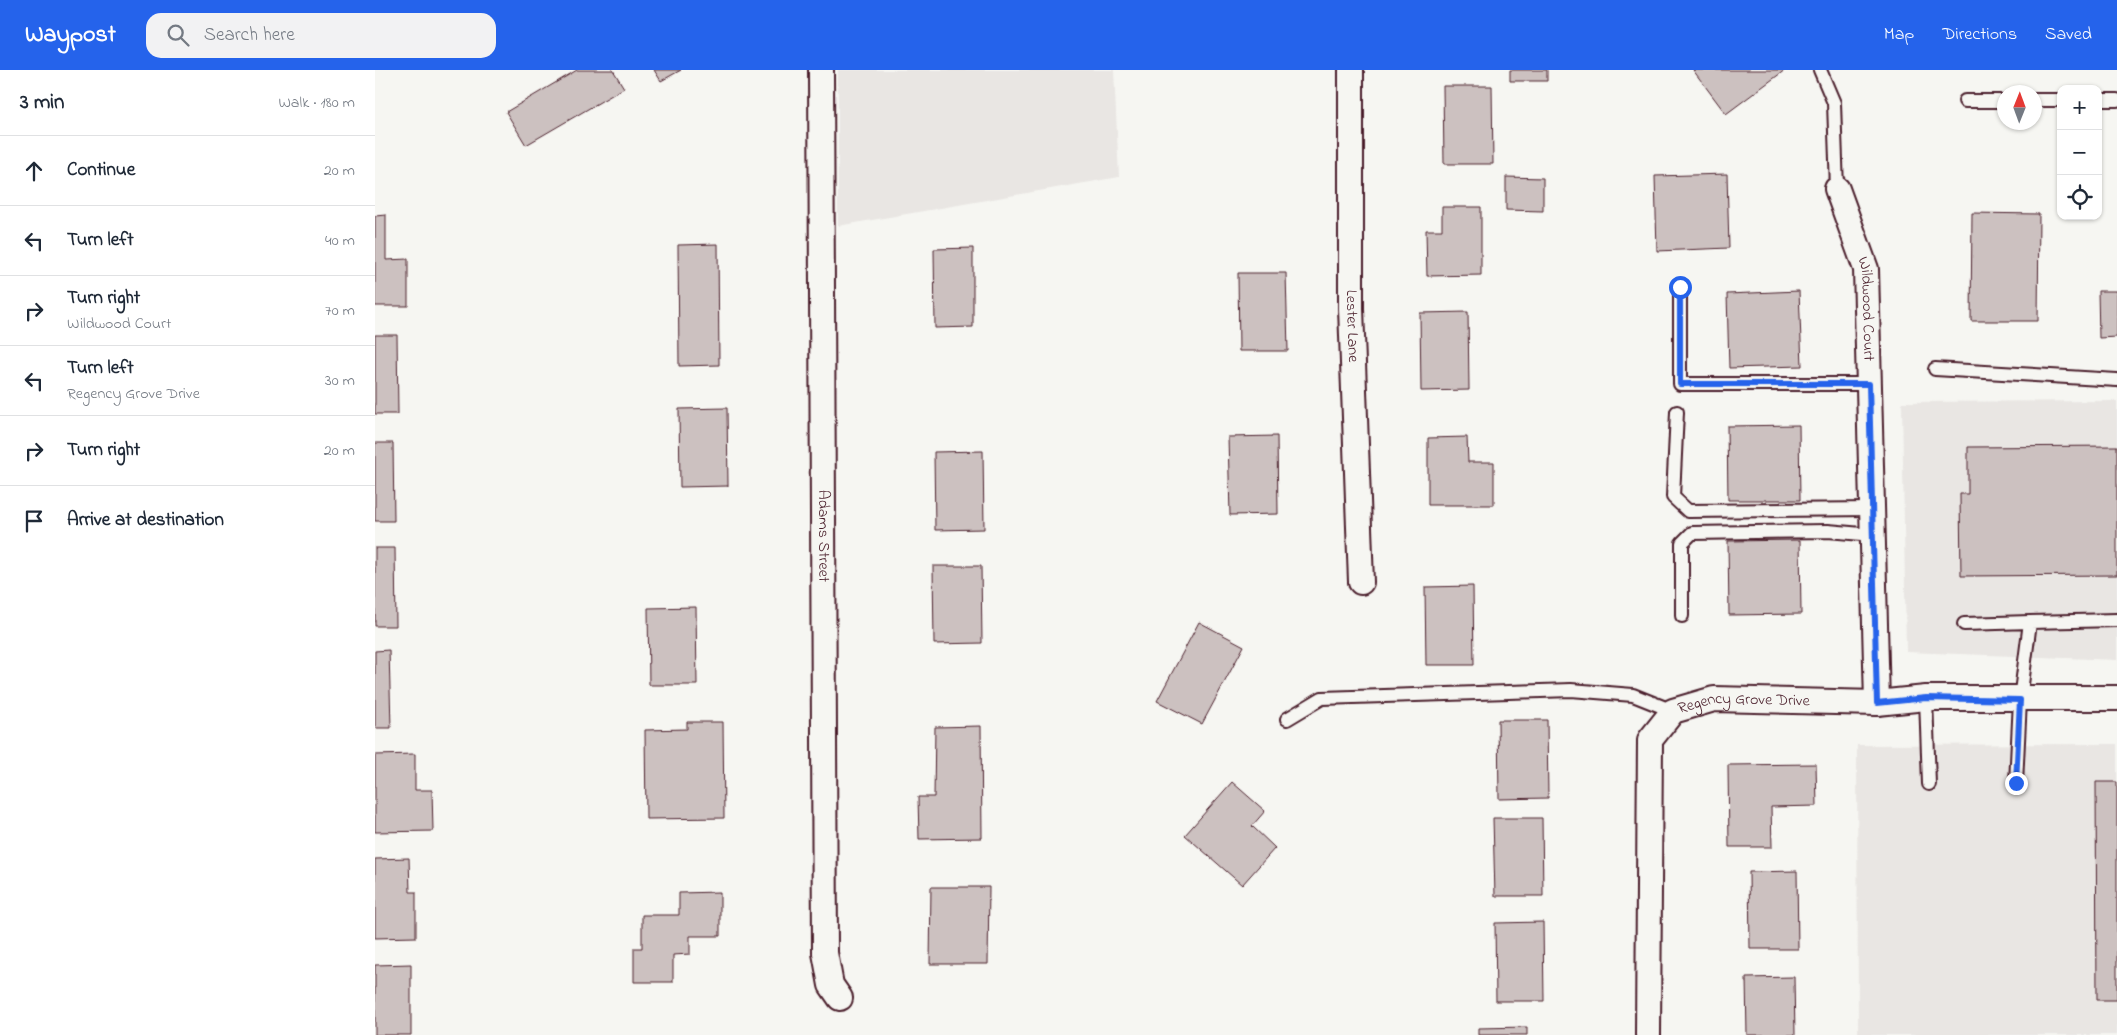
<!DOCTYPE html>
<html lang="en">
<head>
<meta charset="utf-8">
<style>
  body { margin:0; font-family:"Indie Flower",sans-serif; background:#f2f2f3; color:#1f2937 }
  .controls { position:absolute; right:15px; top:15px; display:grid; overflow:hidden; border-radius:10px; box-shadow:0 1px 4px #0004 }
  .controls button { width:45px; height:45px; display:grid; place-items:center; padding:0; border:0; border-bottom:1px solid #e0e1e3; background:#fff; color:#1f2937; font:25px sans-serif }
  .compass { position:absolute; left:1622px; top:15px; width:45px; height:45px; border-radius:50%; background:#fff; box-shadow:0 1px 4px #0004; rotate:1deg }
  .stop { position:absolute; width:15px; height:15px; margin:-11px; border:4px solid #2563eb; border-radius:50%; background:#fff }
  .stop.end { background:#2563eb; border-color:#fff; box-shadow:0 1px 5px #0008 }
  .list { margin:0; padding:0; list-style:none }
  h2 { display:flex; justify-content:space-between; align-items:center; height:65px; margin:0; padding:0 20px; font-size:21px }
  h2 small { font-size:16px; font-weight:400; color:#747a83 }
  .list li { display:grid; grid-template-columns:32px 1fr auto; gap:15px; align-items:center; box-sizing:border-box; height:70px; padding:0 20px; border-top:1px solid #e0e1e3 }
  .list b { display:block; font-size:19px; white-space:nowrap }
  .list p { margin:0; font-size:16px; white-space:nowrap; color:#747a83 }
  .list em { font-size:16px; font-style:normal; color:#747a83 }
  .icon { flex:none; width:28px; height:28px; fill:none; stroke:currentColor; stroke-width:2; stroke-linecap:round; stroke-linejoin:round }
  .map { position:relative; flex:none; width:1742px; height:965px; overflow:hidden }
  header { display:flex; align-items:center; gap:30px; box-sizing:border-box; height:70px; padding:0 25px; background:#2563eb; color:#fff }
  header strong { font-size:24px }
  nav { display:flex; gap:28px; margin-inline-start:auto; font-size:18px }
  .search { width:350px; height:45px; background:#f2f2f3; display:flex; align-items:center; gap:12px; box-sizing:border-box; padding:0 18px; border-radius:15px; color:#747a83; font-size:19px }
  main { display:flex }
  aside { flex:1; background:#fff }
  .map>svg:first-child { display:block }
</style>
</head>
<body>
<header>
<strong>Waypost</strong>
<div class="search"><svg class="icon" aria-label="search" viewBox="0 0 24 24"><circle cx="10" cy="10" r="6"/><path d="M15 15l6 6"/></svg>Search here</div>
<nav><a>Map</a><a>Directions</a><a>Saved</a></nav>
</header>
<main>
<aside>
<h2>3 min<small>Walk · 180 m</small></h2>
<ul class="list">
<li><svg class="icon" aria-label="ahead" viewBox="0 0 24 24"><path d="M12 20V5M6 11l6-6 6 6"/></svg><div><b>Continue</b></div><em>20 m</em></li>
<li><svg class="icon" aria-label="left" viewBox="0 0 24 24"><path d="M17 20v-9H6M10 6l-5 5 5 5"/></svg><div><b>Turn left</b></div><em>40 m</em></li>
<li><svg class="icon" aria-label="right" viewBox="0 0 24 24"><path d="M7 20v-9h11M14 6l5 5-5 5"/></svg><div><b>Turn right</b><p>Wildwood Court</p></div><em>70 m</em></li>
<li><svg class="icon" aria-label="left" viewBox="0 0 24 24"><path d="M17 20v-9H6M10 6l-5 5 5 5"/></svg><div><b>Turn left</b><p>Regency Grove Drive</p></div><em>30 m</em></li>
<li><svg class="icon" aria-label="right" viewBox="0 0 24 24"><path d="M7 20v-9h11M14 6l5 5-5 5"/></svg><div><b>Turn right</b></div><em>20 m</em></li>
<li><svg class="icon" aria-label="arrive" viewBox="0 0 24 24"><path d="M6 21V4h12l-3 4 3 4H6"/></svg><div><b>Arrive at destination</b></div></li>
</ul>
</aside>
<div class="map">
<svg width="1742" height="965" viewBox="0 0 1742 965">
  <rect width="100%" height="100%" fill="#f6f6f2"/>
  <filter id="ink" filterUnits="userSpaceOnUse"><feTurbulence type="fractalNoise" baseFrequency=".02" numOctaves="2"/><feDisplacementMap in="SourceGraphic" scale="10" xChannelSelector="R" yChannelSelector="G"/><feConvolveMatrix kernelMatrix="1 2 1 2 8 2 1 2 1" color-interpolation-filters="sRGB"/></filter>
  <g filter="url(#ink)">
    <path fill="#e9e6e3" d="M463,0H739L744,107L463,156Z
      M1742,331V590L1531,582L1527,332Z
      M1742,674V965H1483L1482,675Z"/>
    <path fill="#ccc1c0" stroke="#4a1f2b" d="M202,0H238L249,18L151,75L131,42Z
      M279,0H306L286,11Z
      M1135,0H1172V11H1135Z
      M1318,0H1410L1351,44Z
      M1068,16H1117L1118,94H1069Z
      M1352,104L1354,178L1282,181L1280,106Z
      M1131,107L1168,108V141L1131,140Z
      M1067,137H1106V205L1052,206L1051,160H1067Z
      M1597,143L1664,144L1663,251H1596Z
      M11,145V190L33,189V236H0V146Z
      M343,174L344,295L304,296L303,175Z
      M598,178V257L560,258L559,179Z
      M863,203H911L913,281H864Z
      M1424,221L1427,296L1354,298L1352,224Z
      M1723,221H1742V267L1724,268Z
      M1093,242L1094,320L1046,321L1045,243Z
      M0,265H22L23,344H0Z
      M352,338L353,416L305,417L304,339Z
      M1424,355L1425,430H1353L1352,356Z
      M902,366L903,444L855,445L853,367Z
      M1092,367L1093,392H1119V435H1053V368Z
      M0,373H18L19,451H0Z
      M1742,376V505L1586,506L1585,424H1593V377Z
      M608,381L609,459L560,460L559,382Z
      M1425,470L1426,544L1354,545L1353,471Z
      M0,478H20L21,556H0Z
      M558,496H606L607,573L559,574Z
      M1098,516L1099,595H1051L1050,517Z
      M321,537L322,615H274L273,538Z
      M824,552L869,576L827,654L782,631Z
      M14,580L16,658H0V581Z
      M1123,650H1172L1173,728L1124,729Z
      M312,652H348L349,748L271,749L270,660L312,659Z
      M606,656L607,768L544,769L543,727H559L560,657Z
      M40,684V720H57L58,761L0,762V685Z
      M1441,694L1442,736L1396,737L1397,777H1354L1353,695Z
      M857,712L890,741L877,756L900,778L867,815L810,765Z
      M1721,712H1742V930H1722Z
      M1118,748H1167L1168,826H1120Z
      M34,788L35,822H41V867L0,868V789Z
      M1422,801L1423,879H1375L1374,802Z
      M556,817H614L613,894H555Z
      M345,822V866H315V884L298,885V912H259V878H267V845H304V823Z
      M1168,852L1169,931H1121L1120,853Z
      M36,894V965H0V895Z
      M1419,907L1420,965H1372L1371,908Z
      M1152,957V965H1103V958Z"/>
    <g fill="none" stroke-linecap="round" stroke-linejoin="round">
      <defs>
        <path id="service" d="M1445,0L1459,33L1462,119
          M1660,30H1686
          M1723,30H1742
          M1590,31H1630
          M1305,217V314H1494
          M1560,299L1742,310
          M1302,342L1298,427L1313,441L1498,439
          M1307,546V473L1317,463L1453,461L1498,465
          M1589,554L1655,552
          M1551,628L1554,714
          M912,649L947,628L1196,620L1258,625L1298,641
          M1641,713L1645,630L1655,552L1742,550"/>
        <g id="minor">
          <path id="s1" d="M446,0L450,883L456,915L465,928"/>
          <path id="s2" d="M976,0V238L986,512"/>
          <path id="s3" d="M1462,119L1491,199L1502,633"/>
          <path id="s4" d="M1273,965L1275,670L1298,641L1339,629L1502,633L1551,628H1742"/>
        </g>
      </defs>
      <use href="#service" stroke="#4a1f2b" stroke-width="16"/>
      <use href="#minor" stroke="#4a1f2b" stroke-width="28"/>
      <use href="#service" stroke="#f6f6f2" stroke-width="12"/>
      <use href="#minor" stroke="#f6f6f2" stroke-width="24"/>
    </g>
  </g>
  <g fill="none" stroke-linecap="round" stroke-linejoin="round" filter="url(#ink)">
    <path stroke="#2563eb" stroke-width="6" d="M1305,217V314H1494L1502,633L1551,628L1645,630L1641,713"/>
  </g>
  <g text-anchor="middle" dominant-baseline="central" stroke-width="4" stroke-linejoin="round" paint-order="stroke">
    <g font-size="16" fill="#4a1f2b" stroke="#f6f6f2">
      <text stroke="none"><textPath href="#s3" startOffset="125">Wildwood Court</textPath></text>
      <text stroke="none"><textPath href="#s2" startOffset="256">Lester Lane</textPath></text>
      <text stroke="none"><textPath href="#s1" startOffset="466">Adams Street</textPath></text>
      <text stroke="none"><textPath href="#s4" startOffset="404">Regency Grove Drive</textPath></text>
    </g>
  </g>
</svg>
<div class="controls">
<button>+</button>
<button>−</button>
<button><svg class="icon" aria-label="locate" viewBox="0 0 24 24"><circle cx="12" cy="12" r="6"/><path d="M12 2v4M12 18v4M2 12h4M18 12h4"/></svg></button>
</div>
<svg class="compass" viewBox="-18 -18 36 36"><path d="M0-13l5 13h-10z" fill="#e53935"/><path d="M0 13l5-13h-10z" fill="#747a83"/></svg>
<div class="stop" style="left:1305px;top:217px"></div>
<div class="stop end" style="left:1641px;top:713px"></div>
</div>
</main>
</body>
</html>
